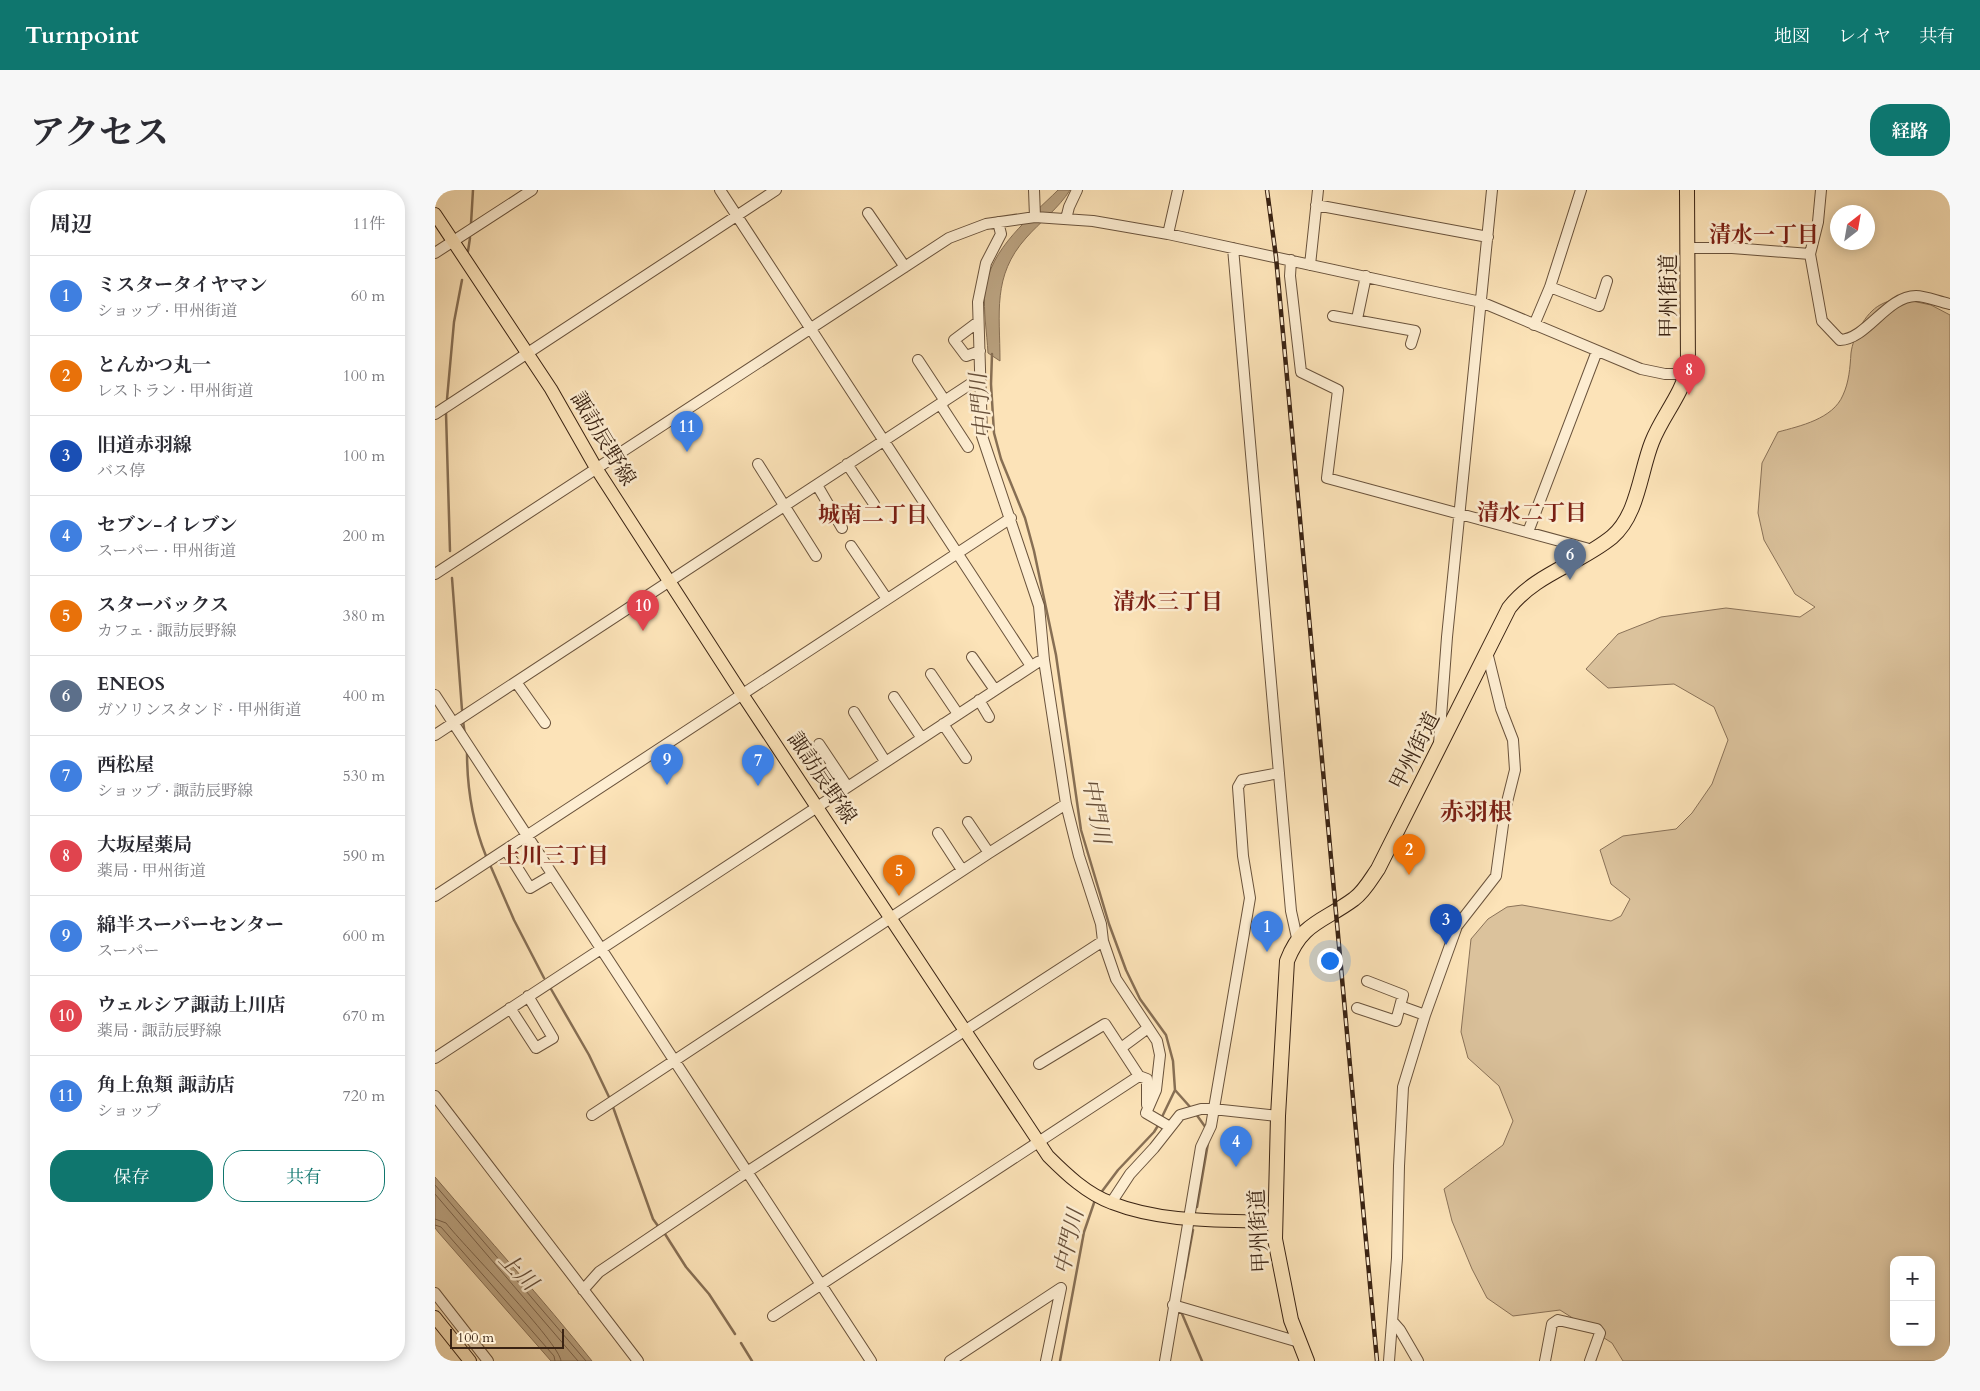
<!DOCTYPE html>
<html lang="ja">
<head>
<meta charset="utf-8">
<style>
  body { margin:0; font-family:Cardo,"Noto Serif JP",serif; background:#f7f7f7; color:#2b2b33 }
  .controls { position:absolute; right:15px; bottom:15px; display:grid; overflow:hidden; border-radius:10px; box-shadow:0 2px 12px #0003 }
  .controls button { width:45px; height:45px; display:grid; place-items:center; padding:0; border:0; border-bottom:1px solid #e1e1e2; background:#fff; color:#2b2b33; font:25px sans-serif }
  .compass { position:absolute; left:1395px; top:15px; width:45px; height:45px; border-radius:50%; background:#fff; box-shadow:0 2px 12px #0003; rotate:31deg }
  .scale { position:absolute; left:15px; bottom:12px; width:114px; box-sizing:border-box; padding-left:5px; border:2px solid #3a2313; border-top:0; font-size:14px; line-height:18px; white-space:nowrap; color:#3a2313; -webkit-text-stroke:4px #fdedd1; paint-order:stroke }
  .you { position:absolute; left:894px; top:770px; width:18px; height:18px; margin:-12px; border:4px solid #fff; border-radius:50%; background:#1a73e8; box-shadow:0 0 0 8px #1a73e833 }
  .badge { display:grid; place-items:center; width:32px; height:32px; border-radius:50%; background:#0f766e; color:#fff; font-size:16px; font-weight:700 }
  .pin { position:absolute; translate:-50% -41px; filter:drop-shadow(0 1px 2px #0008) }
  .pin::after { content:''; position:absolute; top:26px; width:18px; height:15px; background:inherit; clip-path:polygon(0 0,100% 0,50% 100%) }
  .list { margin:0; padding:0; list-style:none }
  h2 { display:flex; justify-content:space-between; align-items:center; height:65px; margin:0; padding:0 20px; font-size:21px }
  h2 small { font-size:16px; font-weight:400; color:#7c7c81 }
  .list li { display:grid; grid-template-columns:32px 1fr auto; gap:15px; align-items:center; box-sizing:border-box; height:80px; padding:0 20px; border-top:1px solid #e1e1e2 }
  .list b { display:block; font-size:19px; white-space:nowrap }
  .list p { margin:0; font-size:16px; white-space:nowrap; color:#7c7c81 }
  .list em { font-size:16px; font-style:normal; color:#7c7c81 }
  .actions { display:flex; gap:10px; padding:15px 20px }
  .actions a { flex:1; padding:11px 0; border:1px solid #0f766e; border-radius:20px; text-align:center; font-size:18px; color:#0f766e }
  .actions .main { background:#0f766e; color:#fff }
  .map { position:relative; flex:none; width:1515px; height:1171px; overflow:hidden; border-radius:20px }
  header { display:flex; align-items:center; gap:30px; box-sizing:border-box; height:70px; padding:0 25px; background:#0f766e; color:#fff }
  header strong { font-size:24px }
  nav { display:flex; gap:28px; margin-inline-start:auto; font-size:18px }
  .intro { display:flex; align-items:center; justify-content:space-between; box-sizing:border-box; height:120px; padding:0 30px }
  h1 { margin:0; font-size:35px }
  .button { padding:12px 22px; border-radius:20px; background:#0f766e; color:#fff; font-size:18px; font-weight:700 }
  main { display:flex; gap:30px; padding:0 30px }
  aside { flex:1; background:#fff; border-radius:20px; box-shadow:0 2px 12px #0003 }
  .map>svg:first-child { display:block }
</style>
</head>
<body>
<header>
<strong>Turnpoint</strong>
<nav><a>地図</a><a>レイヤ</a><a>共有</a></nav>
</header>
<div class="intro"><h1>アクセス</h1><a class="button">経路</a></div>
<main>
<aside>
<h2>周辺<small>11件</small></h2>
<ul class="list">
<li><span class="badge" style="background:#3f7fe0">1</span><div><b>ミスタータイヤマン</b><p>ショップ · 甲州街道</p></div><em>60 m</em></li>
<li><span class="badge" style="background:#e8710a">2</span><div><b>とんかつ丸一</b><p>レストラン · 甲州街道</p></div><em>100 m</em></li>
<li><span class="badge" style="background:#1a4fb4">3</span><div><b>旧道赤羽線</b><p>バス停</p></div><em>100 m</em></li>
<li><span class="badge" style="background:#3f7fe0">4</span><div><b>セブン-イレブン</b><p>スーパー · 甲州街道</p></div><em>200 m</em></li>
<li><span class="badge" style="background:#e8710a">5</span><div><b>スターバックス</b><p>カフェ · 諏訪辰野線</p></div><em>380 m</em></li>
<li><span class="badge" style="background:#5c6f8a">6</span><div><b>ENEOS</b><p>ガソリンスタンド · 甲州街道</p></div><em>400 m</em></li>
<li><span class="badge" style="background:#3f7fe0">7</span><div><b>西松屋</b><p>ショップ · 諏訪辰野線</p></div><em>530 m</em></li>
<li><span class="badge" style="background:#e0444e">8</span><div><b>大坂屋薬局</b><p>薬局 · 甲州街道</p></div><em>590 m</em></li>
<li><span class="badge" style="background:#3f7fe0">9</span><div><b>綿半スーパーセンター</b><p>スーパー</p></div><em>600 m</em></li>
<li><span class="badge" style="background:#e0444e">10</span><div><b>ウェルシア諏訪上川店</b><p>薬局 · 諏訪辰野線</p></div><em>670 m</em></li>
<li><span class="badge" style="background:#3f7fe0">11</span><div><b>角上魚類 諏訪店</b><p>ショップ</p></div><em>720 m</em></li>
</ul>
<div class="actions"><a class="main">保存</a><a>共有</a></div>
</aside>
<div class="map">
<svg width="1515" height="1171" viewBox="0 0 1515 1171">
  <rect width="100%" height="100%" fill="#fce3b8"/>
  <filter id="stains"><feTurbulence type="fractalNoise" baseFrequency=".004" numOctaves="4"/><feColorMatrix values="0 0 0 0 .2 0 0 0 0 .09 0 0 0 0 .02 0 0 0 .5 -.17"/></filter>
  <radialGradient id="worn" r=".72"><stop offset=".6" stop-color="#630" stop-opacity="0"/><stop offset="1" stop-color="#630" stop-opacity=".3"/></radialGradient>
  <path fill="#dbc29c" stroke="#8a7258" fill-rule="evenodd" d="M1463,108L1496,115L1515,125V1171H1188L1177,1153L1125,1120L1078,1126L1052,1108L1037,1079L1017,1031L1009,999L1068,955L1078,931L1064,896L1033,868L1026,842L1036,749L1053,729L1072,717L1087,715L1176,731L1186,726L1195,709L1176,694L1165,660L1188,646L1241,639L1257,623L1277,594L1293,550L1279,517L1239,494L1173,498L1151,479L1183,444L1226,427L1291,418L1365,427L1380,417L1360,404L1329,350L1323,323L1327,273L1343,242C1365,236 1398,229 1408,205C1414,192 1415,178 1416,163C1418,147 1430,123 1445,115C1450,112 1457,110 1463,108ZM1459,1070H1496V1152H1459Z"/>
  <path fill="#baa280" stroke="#876f54" d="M623,0H635C624,18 605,32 591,48C557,86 565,123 565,171L553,163C552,143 548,121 550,101C555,58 595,28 623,0Z
    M0,987C52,1048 107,1108 157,1171H116L4,1043L0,1038Z"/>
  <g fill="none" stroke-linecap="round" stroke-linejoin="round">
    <path stroke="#7a624a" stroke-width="1" d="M0,995L151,1171
      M0,1004L143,1171
      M0,1029L11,1033C28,1055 125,1153 126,1171
      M0,1035L6,1037L119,1166L120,1171"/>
    <path stroke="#876f54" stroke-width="2.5" d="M36,34L38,0
      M33,61L35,48
      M557,164L556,194L559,243L566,269L590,328L599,361L621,465L646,640L674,734L691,780L705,809L731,845L738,871L740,900L726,929
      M12,209L19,132L27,90
      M11,223L15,361
      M17,388L27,520
      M28,531L30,545
      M32,562C32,597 38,634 51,666
      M56,677L79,730L109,788
      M116,799L154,865L174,907
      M740,900L756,918
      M178,917L218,1029L223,1036
      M761,924L771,938
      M665,1004L683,980L719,942L724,934
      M762,1017L773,953
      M230,1044L251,1077L274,1104L300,1144
      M749,1089L758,1040
      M745,1119L767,1171
      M306,1153L317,1171
      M625,1171L649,1042L660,1010"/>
    <defs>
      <path id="minor" d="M285,0L596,476
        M599,0L600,27
        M881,15L1053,47
        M433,23L470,77
        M631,29L634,17L642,0
        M563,32L566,44L551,73L543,112L547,246L604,416L609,470L631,614L644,666L666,734L668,751L681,789L722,851L725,865L721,900L711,923L735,937
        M733,44L743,0
        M798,58L856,721L862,748
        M1253,58H1297L1375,64L1383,32L1386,0
        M0,63L97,0
        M1375,64L1387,131L1405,150C1432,149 1452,106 1481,106C1491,106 1504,112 1515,114
        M856,70L855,86L866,182L903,200L892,288L1158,360
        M875,75L883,0
        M1115,97L1164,116L1172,91
        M898,126L980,141L976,154
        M922,129L931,86
        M543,132L519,150L531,166L545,161
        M1099,135L1115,97L1146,0
        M483,170L510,211
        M505,214L533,257
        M0,224L341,0
        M323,274L381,366
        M412,274L439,314
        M382,295L407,338
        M1093,342L1162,161
        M416,356L452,409
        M0,384L514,48L551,34L600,27L658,31L733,44L1046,112L1206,179L1230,184H1251
        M537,467L560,500
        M496,484L523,524
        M81,492L110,533
        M0,505L436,1171
        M459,507L486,547
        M544,510L554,527
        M419,522L450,571
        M508,534L531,568
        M0,545L546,187
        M384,554L412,596
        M1004,554L1012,447L1057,0
        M533,632L554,663
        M503,643L527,680
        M71,660L95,698L117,685
        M0,706L576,328
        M965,816L990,825
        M75,818L101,858L118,848L93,806
        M922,818L961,831L968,805L932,791
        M686,858L713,838
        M0,868L603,472L609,470
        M604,874L670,834L704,886L712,889V915
        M0,906L203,1171
        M157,925L554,663L631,614
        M676,1013L695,984L719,958L745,925L766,919H778L843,926
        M148,1100L164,1082L312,982L668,751
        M0,1103L53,1171
        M738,1115L864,1152
        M338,1126L704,886
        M958,1132L965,1140L983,1171
        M515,1171L626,1098
        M611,1171L626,1098
        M730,1171L766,957L776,936L815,708L808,666L803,597L807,590L844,583
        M954,1171L962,1068L964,976L968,897L990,825L1022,736L1061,686L1070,620L1080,580L1078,550L1066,519L1052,462
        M1110,1171L1117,1134L1123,1130L1162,1139L1165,1143L1155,1171"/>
      <path id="major" d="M0,24L116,199L161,278L307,504L613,966C631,984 652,1004 677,1013C728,1033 786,1030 840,1032
        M0,1127L35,1171"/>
      <path id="highway" d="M872,1171L856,1130L840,1049L843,926L852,771C867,732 888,732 919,709C929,702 936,689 943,679L1074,418C1100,384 1144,374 1177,347C1203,325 1205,282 1217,252C1227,226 1247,205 1253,177L1252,0"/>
    </defs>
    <use href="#minor" stroke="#6a533c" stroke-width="12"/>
    <use href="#major" stroke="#3a2313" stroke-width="14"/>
    <use href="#highway" stroke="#3a2313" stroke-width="16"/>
    <use href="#minor" stroke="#fdedd1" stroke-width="10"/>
    <use href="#major" stroke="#fce3b8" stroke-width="12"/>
    <use href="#highway" stroke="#fce3b8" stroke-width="14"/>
    <defs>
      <path id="rail" d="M832,0L841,67L942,1171"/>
    </defs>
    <use href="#rail" stroke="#3a2313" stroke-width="4.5"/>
    <use href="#rail" stroke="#fdedd1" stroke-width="2.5" stroke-dasharray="8" stroke-linecap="butt"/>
  </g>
  <g text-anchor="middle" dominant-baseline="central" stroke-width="5" stroke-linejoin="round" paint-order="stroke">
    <g font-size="21" fill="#3a2313" stroke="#fdedd1">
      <text transform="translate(1233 106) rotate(-90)">甲州街道</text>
      <text transform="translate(168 249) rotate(59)">諏訪辰野線</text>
      <text transform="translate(980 561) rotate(-63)">甲州街道</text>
      <text transform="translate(387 588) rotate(56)">諏訪辰野線</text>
      <text transform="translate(824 1041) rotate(-93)">甲州街道</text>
    </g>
    <g font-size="22" font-weight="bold" fill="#7a1f14" stroke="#fdedd1">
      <text x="1329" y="45">清水一丁目</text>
      <text x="1097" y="323">清水二丁目</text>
      <text x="438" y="325">城南二丁目</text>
      <text x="733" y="412">清水三丁目</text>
      <text x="119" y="666">上川三丁目</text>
    </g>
    <g font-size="22" font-style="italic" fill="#674f39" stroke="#fdedd1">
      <text transform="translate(546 216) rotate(-95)">中門川</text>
      <text transform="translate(661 621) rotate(79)">中門川</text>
      <text transform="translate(634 1052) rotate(-77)">中門川</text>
      <text transform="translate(83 1081) rotate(45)">上川</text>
    </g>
    <g font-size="24" font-weight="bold" fill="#7a1f14" stroke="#fdedd1">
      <text x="1041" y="622">赤羽根</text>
    </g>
  </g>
  <rect width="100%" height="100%" filter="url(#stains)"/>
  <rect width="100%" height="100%" fill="url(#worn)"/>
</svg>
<div class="controls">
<button>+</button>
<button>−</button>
</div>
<svg class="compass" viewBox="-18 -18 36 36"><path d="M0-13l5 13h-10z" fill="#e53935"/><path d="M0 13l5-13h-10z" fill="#7c7c81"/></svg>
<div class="scale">100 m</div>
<div class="you"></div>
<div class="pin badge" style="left:832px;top:762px;background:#3f7fe0">1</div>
<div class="pin badge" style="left:974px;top:685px;background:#e8710a">2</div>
<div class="pin badge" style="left:1011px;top:755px;background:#1a4fb4">3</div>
<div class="pin badge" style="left:801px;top:977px;background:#3f7fe0">4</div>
<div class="pin badge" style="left:464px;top:706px;background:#e8710a">5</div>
<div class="pin badge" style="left:1135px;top:390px;background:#5c6f8a">6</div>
<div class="pin badge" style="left:323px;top:596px;background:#3f7fe0">7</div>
<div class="pin badge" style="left:1254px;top:205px;background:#e0444e">8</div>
<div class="pin badge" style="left:232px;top:595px;background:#3f7fe0">9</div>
<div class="pin badge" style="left:208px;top:441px;background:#e0444e">10</div>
<div class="pin badge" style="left:252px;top:262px;background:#3f7fe0">11</div>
</div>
</main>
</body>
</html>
